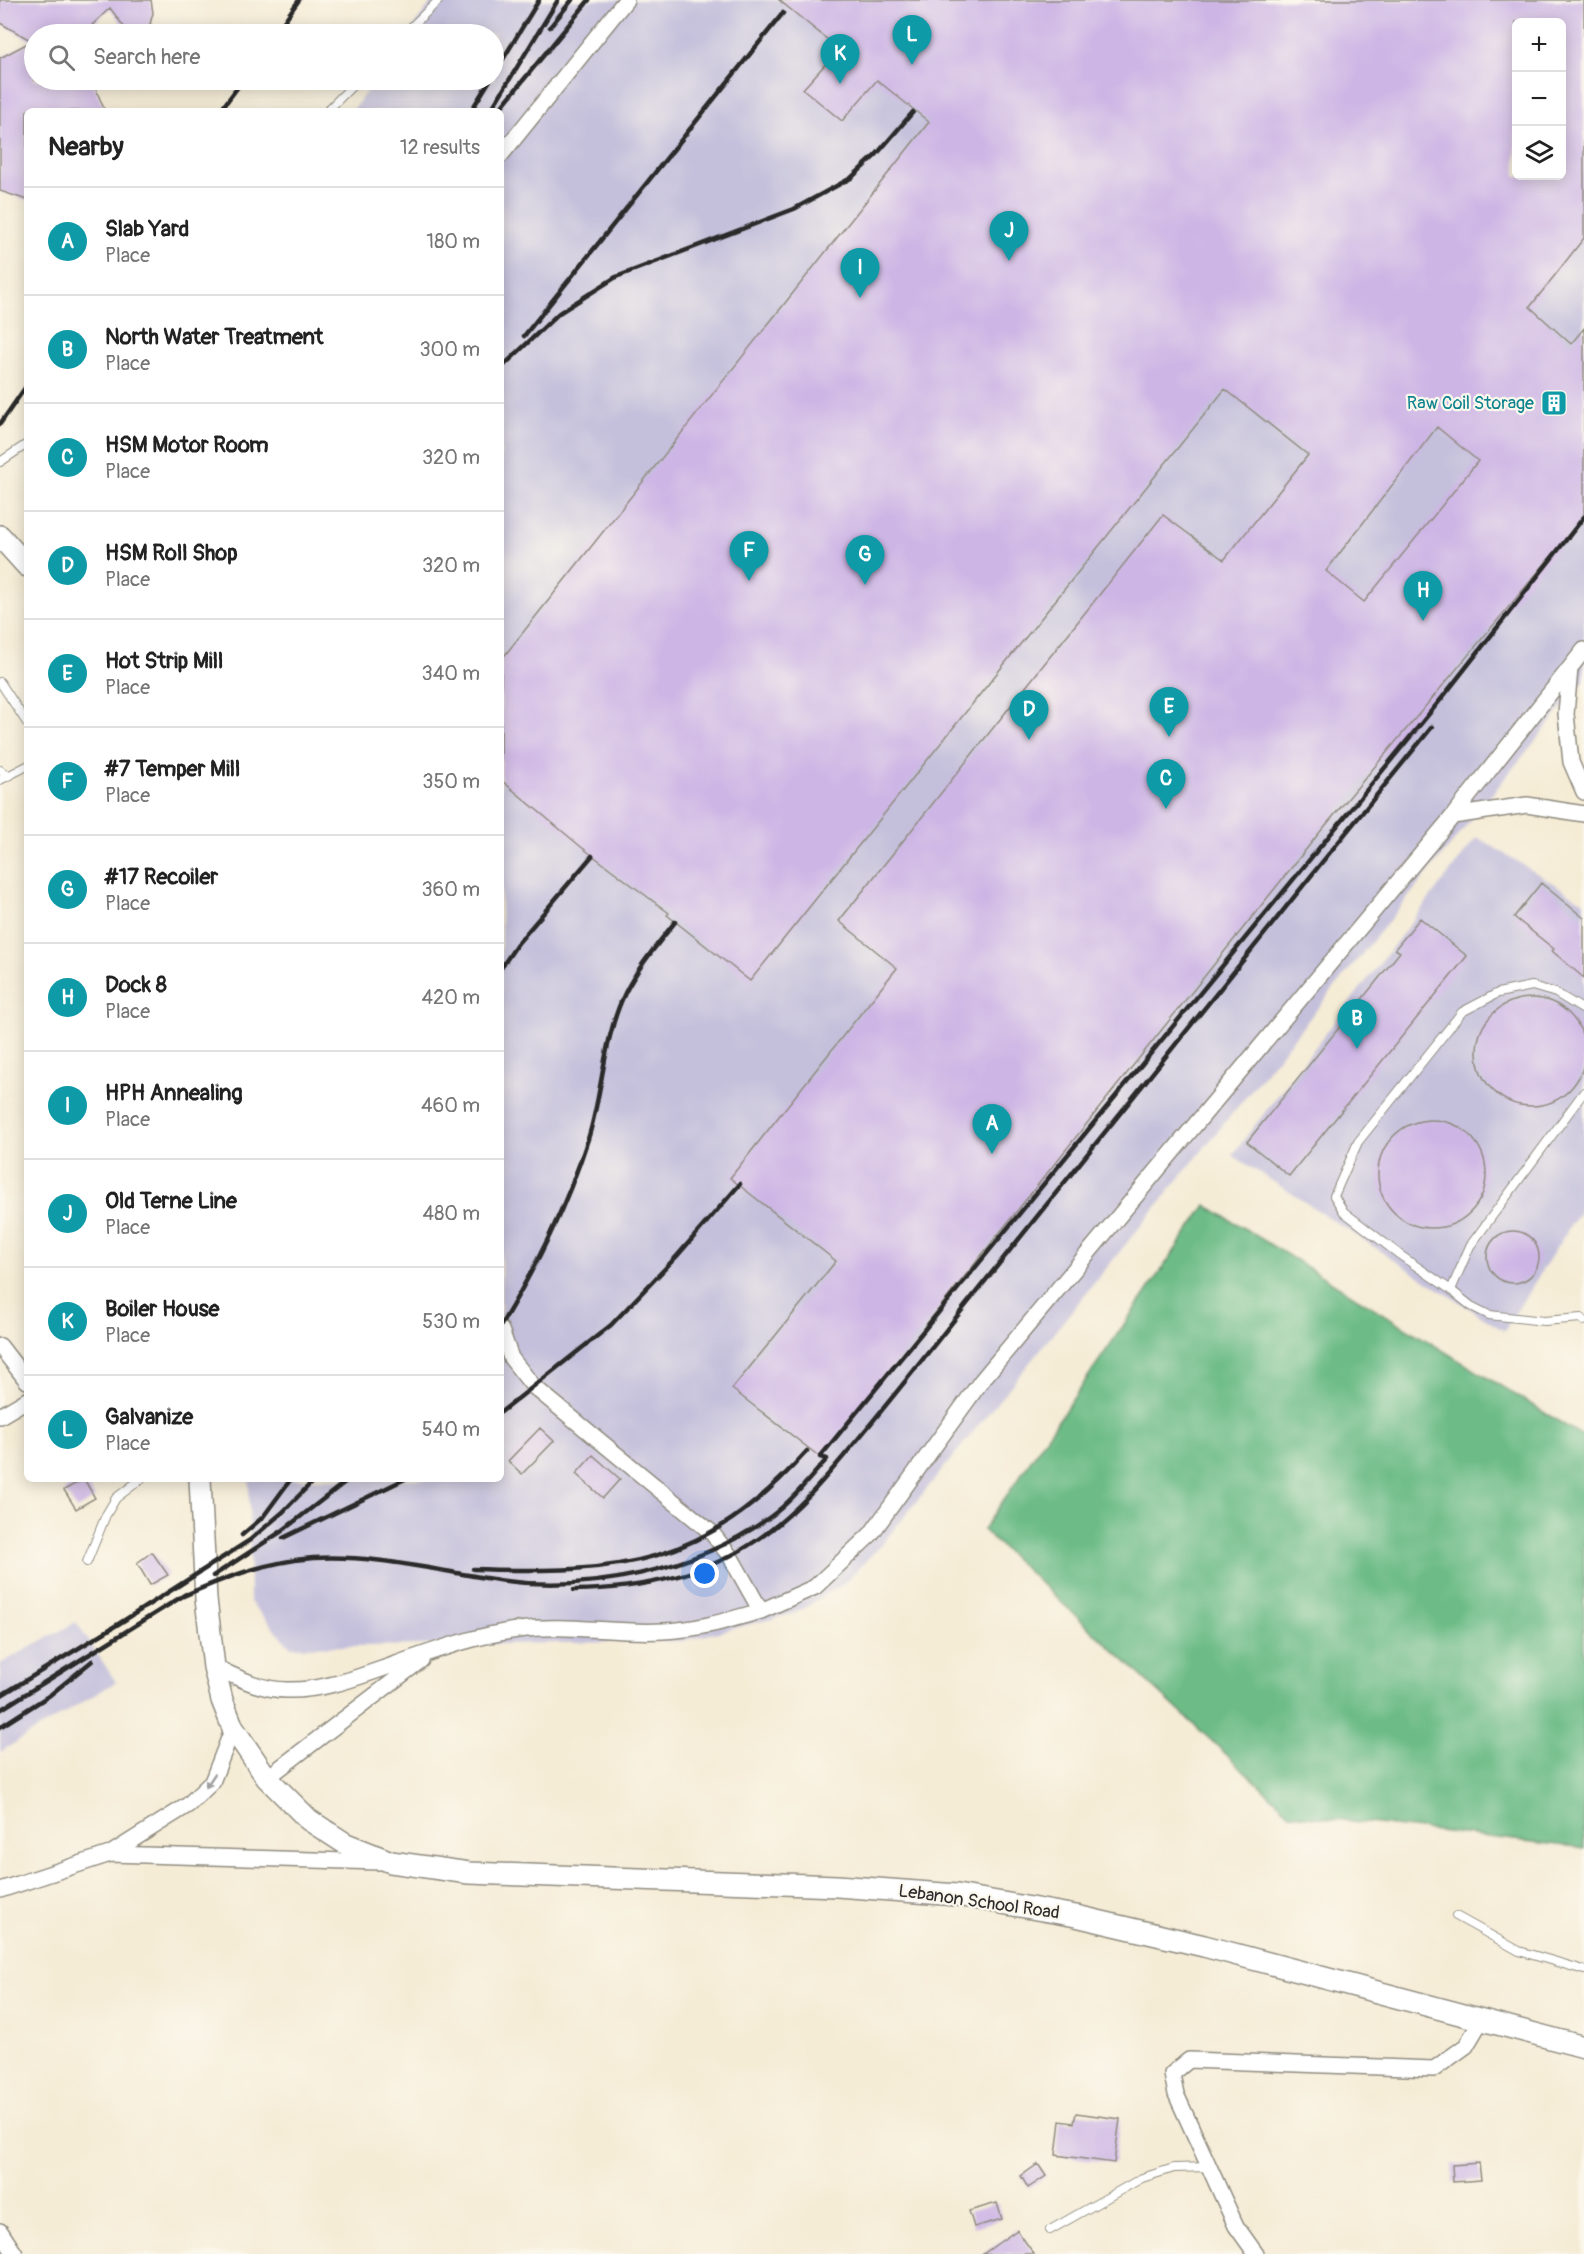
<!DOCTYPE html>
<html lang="en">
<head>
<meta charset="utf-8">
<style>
  body { margin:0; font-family:Pangolin,sans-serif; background:#f2f2f2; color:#222 }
  .controls { position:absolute; right:18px; top:18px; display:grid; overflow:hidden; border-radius:9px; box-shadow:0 3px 15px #0003 }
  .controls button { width:54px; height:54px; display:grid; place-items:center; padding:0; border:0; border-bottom:2px solid #e0e0e0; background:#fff; color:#222; font:30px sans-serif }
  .you { position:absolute; left:705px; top:1574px; width:21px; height:21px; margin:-15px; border:4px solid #fff; border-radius:50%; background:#1a73e8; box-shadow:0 0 0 9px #1a73e833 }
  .badge { display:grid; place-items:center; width:39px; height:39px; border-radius:50%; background:#db2777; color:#fff; font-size:20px; font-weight:700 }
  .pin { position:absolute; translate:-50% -50px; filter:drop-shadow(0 2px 3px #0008) }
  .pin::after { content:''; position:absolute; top:32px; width:21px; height:18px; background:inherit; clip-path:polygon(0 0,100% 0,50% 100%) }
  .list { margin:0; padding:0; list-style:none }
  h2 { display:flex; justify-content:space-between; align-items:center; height:78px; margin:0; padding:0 24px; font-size:26px }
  h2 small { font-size:20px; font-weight:400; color:#767676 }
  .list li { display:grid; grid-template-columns:39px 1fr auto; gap:18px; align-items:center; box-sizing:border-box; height:108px; padding:0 24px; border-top:2px solid #e0e0e0 }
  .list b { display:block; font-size:22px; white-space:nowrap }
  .list p { margin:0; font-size:20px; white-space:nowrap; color:#767676 }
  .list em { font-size:20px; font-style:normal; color:#767676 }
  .icon { flex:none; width:33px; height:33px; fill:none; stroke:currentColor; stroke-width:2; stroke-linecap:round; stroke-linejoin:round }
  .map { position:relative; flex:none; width:1584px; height:2254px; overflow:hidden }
  .search { position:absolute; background:#fff; box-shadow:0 3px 15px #0003; left:24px; top:24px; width:480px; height:66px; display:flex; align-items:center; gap:15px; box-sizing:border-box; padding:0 21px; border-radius:33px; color:#767676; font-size:22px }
  .panel { position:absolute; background:#fff; box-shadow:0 3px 15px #0003; left:24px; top:108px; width:480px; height:1374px; border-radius:9px }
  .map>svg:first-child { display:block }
</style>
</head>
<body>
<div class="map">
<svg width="1584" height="2254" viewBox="0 0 1584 2254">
  <rect width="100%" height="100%" fill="#fbf7ec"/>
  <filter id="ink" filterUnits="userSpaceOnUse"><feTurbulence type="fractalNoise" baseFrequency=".0167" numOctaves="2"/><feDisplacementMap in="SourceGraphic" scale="12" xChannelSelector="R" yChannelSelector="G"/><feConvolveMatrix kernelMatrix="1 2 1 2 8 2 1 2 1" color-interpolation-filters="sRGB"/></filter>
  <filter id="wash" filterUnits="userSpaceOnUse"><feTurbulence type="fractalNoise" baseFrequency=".008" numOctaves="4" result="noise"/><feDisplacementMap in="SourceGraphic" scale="24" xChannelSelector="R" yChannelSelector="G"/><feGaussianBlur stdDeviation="1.35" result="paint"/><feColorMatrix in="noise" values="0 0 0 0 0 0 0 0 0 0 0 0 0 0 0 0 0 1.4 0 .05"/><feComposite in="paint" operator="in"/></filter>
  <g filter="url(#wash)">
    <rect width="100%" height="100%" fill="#f5ecd6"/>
    <path fill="#c4c0db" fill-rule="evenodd" d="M433,0H1584V681L882,1544L842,1585L795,1613L682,1641L291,1647L250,1602L249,1479H501V111H352L375,80H494V34H408ZM1516,22H1562V176H1516Z
      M1477,837L1584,902V1204L1504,1331L1232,1155Z
      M76,1622L116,1682L0,1752V1664Z"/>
    <path fill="#6dbc87" stroke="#4c7459" stroke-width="1.5" d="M1206,1205L1584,1437V1848L1291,1814L983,1530Z"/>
    <g id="blocks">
      <path fill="#cdb6e5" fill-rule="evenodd" d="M0,0H151L153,13L150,24L167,34H141L124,27L110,8L89,28L75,34H34V80H92L105,111H27V200L0,191V58L32,41L0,23Z
        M779,0H1584V238L1530,307L1571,344L1584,328V517L1320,832L820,1457L732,1389L836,1261L730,1178L897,968L839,921L1163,515L1224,560L1308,455L1225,389L750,981L667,915L669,913L580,846L501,780V660L929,122L877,80L842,121L803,89L839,49ZM1516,22H1562V176H1516ZM1437,427L1478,461L1364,602L1326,571Z
        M1541,883L1584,918V978L1552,951L1554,949L1514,917Z
        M1420,918L1467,956L1289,1176L1247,1142L1400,952L1395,949Z
        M1477 1052a54 54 0 1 1 108 0a54 54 0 1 1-108 0Z
        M1378 1174a54 54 0 1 1 108 0a54 54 0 1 1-108 0Z
        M1487 1257a26 26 0 1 1 52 0a26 26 0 1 1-52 0Z
        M540,1428L554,1441L522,1474L508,1461Z
        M593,1455L620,1479L603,1498L576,1474Z
        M84,1479L95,1498L76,1509L64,1490Z
        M152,1552L168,1575L150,1585L137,1563Z
        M1076,2113L1120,2119L1114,2163L1056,2155L1060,2121L1074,2123Z
        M1479,2163L1481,2180L1453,2182L1452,2165Z
        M1038,2164L1046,2176L1028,2188L1021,2176Z
        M997,2203L1002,2219L974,2227L969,2211Z
        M1017,2230L1034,2254H983Z"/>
    </g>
  </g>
  <g filter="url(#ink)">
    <use href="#blocks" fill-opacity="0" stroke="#908c80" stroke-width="1.5"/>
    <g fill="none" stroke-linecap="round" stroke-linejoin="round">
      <defs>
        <path id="lane" d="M404,34L439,0
          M327,111L358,80
          M0,462L27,444
          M0,682L27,723
          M0,770L8,776
          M0,780L27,766
          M1584,1092L1470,1246L1451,1290L1471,1306L1489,1315L1544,1321L1581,1318L1584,1321
          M1451,1290L1400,1255L1344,1212L1334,1196L1358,1142L1462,1012L1498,993L1532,986L1556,993L1584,1010
          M87,1562L106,1515L116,1498L141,1479
          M1456,1916L1519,1951L1584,1970
          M1050,2230L1142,2178L1174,2168L1209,2167"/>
        <path id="street" d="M501,155L626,0
          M1570,668L1566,714L1571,762L1584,792
          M1453,816L1527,805L1584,814
          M501,1330L511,1358L533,1386L712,1533L730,1556L761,1611L815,1587L871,1534L982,1380L1453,816L1584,650
          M0,1346L27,1381
          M0,1416L27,1400
          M214,1667C236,1677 261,1690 287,1690C324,1691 361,1676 396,1664C436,1650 477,1635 518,1630C565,1623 616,1634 663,1631C697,1630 729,1620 761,1611
          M267,1778L421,1660
          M110,1854L188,1805L212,1782L233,1728
          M0,1890L110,1854L379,1862
          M0,2231L15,2254
          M1256,2254L1236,2226L1176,2094L1172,2074L1189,2060L1434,2069L1466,2046L1482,2019"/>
        <path id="secondary" d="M0,536L27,566
          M200,1479L206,1599L214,1667L222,1700L233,1728L267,1778L309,1820L346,1844L391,1862L469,1873L837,1886L957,1895L1076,1916L1204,1946L1584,2047"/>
      </defs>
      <use href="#lane" stroke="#908c80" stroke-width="10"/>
      <use href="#street" stroke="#908c80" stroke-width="18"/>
      <use href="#secondary" stroke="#908c80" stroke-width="24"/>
      <use href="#lane" stroke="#fff" stroke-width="8"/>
      <use href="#street" stroke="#fff" stroke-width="15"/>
      <use href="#secondary" stroke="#fff" stroke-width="21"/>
      <path stroke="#2b2b2b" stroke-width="4.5" d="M550,27L572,0
        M275,34L299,0
        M494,74L539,0
        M494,105L558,0
        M220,111L243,80
        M471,111L490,80
        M498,111L589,0
        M524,336L783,13
        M501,368L559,313L616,277L794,209L851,178L876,155L913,112
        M0,424L27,385
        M501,968L518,943L592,856
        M501,1325C538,1263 566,1207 588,1139C603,1092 603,1038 625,993C638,967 657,945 675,922
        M501,1412L611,1325L677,1256L740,1184
        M242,1535L263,1517L291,1479
        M283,1538L405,1479
        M473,1569C621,1574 703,1567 807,1451
        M213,1576L282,1531L349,1479
        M574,1590C637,1589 700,1578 754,1542C800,1512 833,1469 868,1427C911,1375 952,1322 994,1270C1140,1088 1285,907 1432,727
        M179,1598C223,1578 265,1562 313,1558C373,1554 438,1571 498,1580C589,1593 695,1571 770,1517C792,1501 809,1479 827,1459L820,1457L1442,698L1584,517
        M0,1696L120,1623L250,1540L283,1512L315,1479
        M0,1710L186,1594
        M0,1727L50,1695L92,1661"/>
    </g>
    <defs><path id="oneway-solid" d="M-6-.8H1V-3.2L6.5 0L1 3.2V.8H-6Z" transform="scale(1.5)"/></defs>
    <use fill="#a0a0a0" href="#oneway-solid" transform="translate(210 1781) rotate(124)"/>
  </g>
  <defs>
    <symbol id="building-square" viewBox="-11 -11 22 22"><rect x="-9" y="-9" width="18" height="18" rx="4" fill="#0f9aa8" stroke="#fbf7ec"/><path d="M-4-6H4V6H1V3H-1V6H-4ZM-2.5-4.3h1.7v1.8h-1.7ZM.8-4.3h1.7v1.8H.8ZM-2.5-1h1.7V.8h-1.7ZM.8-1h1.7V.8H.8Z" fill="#fff"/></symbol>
  </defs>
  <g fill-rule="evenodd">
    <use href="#building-square" x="1539" y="388" width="30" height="30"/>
  </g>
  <g text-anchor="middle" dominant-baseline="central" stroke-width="4.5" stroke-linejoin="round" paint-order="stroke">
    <g font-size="18" fill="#0d838f" stroke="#fbf7ec" text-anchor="end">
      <text x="1534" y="403">Raw Coil Storage</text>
    </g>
    <g font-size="18" fill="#2b2b2b" stroke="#fbf7ec">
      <text transform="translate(979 1902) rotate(8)">Lebanon School Road</text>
    </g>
  </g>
</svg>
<div class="controls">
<button>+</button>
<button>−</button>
<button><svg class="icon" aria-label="layers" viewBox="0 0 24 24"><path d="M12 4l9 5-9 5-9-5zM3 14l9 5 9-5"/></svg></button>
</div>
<div class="you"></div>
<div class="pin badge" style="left:992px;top:1154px;background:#0f9aa8">A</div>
<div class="pin badge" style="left:1357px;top:1049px;background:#0f9aa8">B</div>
<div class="pin badge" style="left:1166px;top:809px;background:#0f9aa8">C</div>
<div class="pin badge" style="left:1029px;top:740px;background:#0f9aa8">D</div>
<div class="pin badge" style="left:1169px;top:737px;background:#0f9aa8">E</div>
<div class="pin badge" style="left:749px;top:581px;background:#0f9aa8">F</div>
<div class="pin badge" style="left:865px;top:585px;background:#0f9aa8">G</div>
<div class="pin badge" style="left:1423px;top:621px;background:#0f9aa8">H</div>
<div class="pin badge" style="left:860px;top:298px;background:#0f9aa8">I</div>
<div class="pin badge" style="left:1009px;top:261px;background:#0f9aa8">J</div>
<div class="pin badge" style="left:840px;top:84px;background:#0f9aa8">K</div>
<div class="pin badge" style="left:912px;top:65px;background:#0f9aa8">L</div>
<div class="search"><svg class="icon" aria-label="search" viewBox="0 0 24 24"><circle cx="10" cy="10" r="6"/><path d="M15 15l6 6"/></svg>Search here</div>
<section class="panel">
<h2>Nearby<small>12 results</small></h2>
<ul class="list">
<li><span class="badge" style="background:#0f9aa8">A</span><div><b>Slab Yard</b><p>Place</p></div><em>180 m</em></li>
<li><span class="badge" style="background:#0f9aa8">B</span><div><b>North Water Treatment</b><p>Place</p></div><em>300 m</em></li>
<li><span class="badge" style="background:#0f9aa8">C</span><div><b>HSM Motor Room</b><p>Place</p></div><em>320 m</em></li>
<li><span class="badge" style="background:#0f9aa8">D</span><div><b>HSM Roll Shop</b><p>Place</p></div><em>320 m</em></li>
<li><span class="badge" style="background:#0f9aa8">E</span><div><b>Hot Strip Mill</b><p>Place</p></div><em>340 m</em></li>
<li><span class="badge" style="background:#0f9aa8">F</span><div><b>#7 Temper Mill</b><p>Place</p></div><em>350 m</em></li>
<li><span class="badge" style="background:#0f9aa8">G</span><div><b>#17 Recoiler</b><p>Place</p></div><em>360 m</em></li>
<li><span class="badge" style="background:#0f9aa8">H</span><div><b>Dock 8</b><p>Place</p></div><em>420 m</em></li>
<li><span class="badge" style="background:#0f9aa8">I</span><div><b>HPH Annealing</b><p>Place</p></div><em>460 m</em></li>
<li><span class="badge" style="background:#0f9aa8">J</span><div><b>Old Terne Line</b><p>Place</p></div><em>480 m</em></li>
<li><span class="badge" style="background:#0f9aa8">K</span><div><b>Boiler House</b><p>Place</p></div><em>530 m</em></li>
<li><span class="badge" style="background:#0f9aa8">L</span><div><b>Galvanize</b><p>Place</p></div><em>540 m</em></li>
</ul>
</section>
</div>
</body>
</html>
